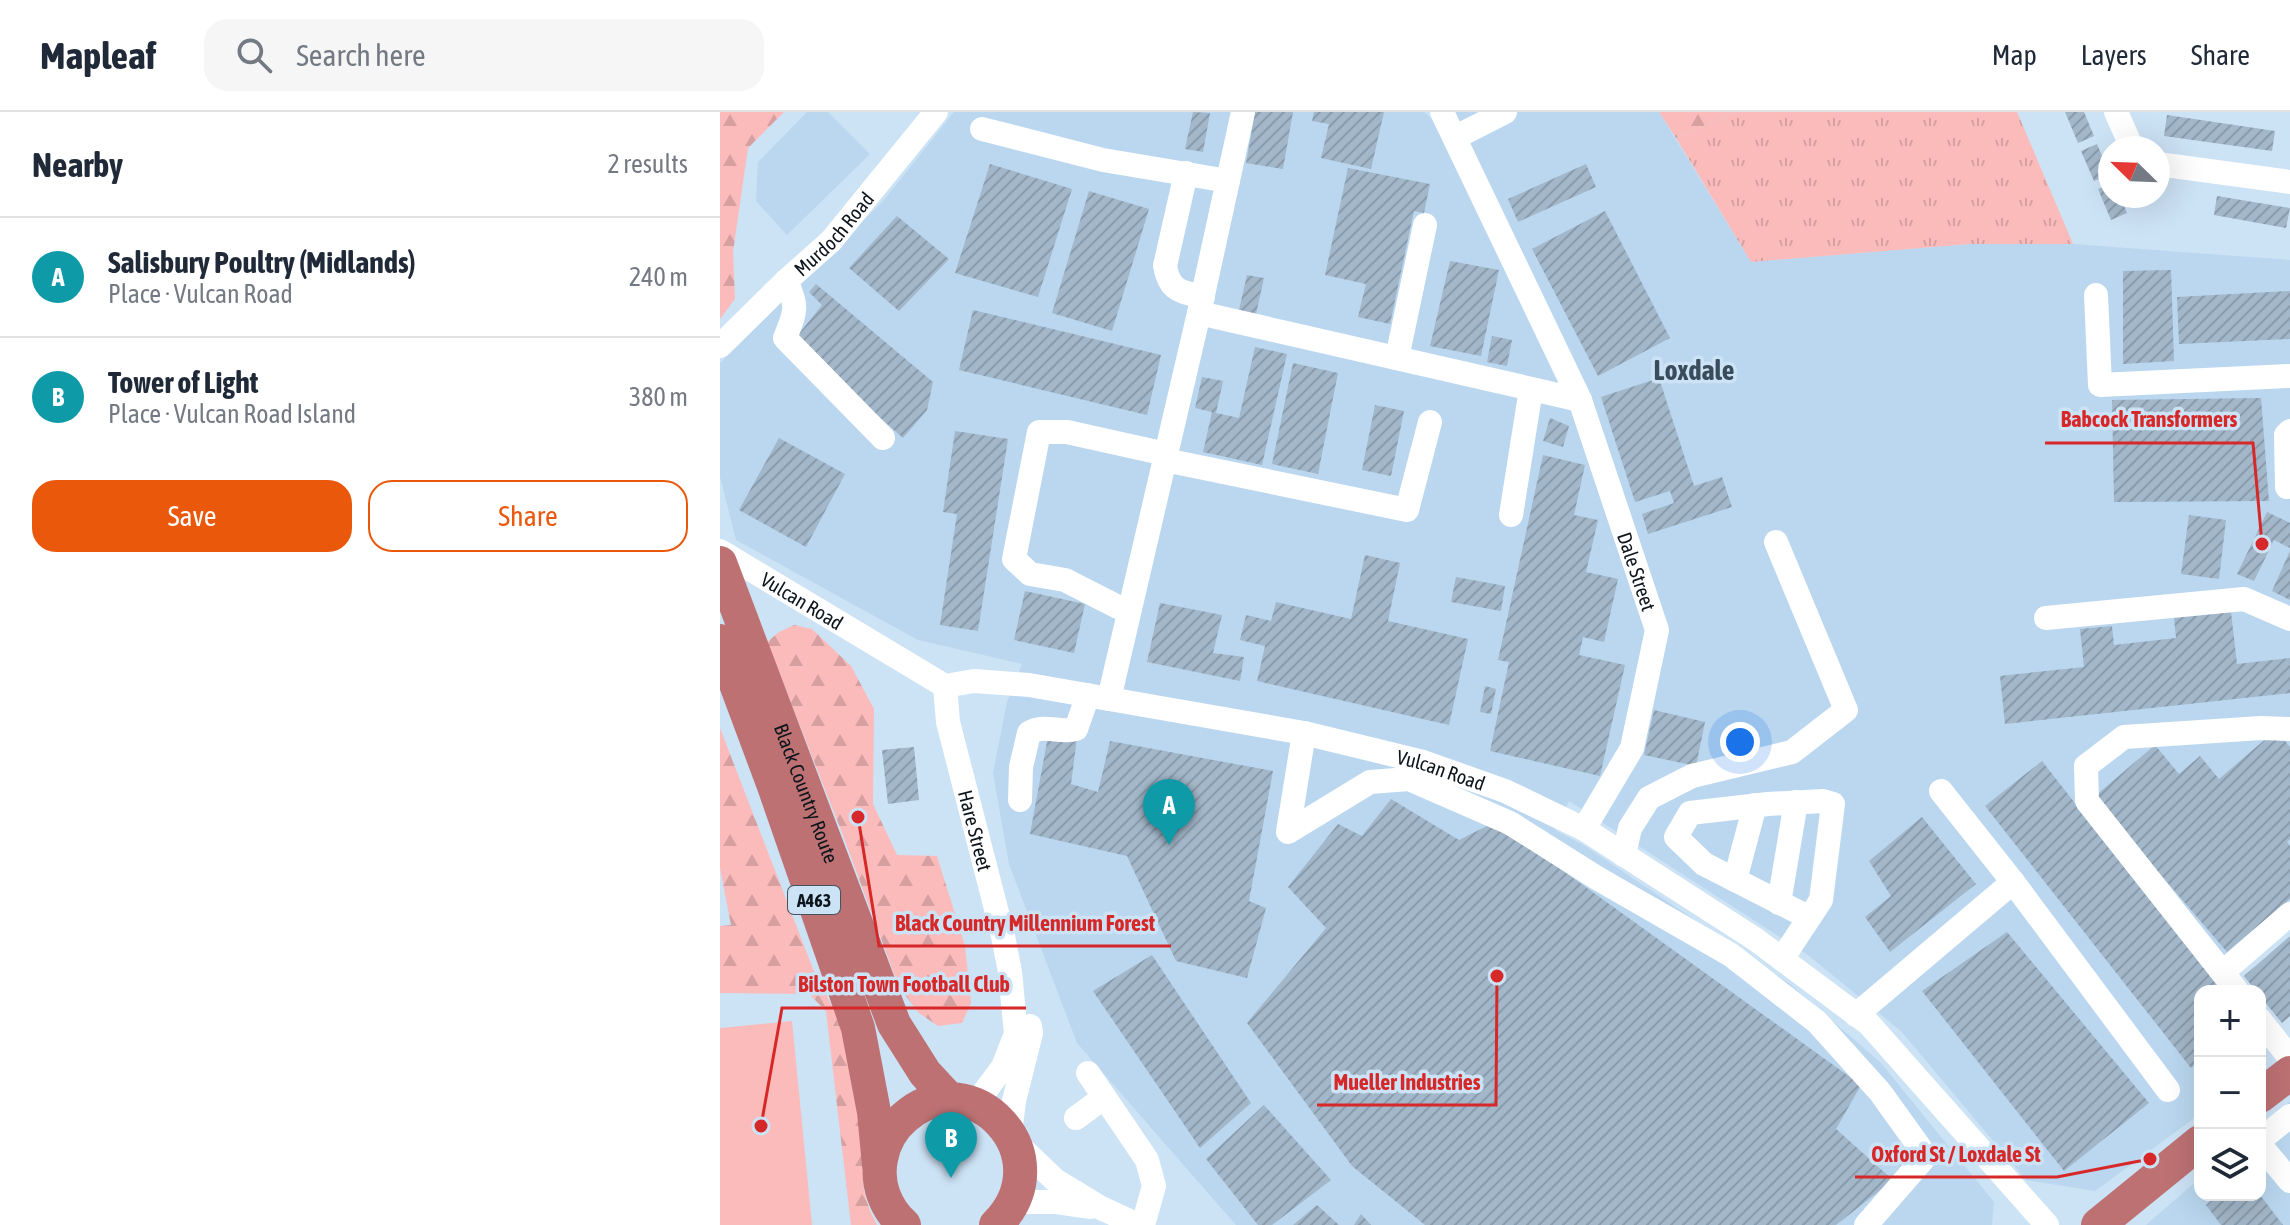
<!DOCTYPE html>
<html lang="en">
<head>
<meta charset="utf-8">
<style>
  body { margin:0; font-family:"Asap Condensed",sans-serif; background:#f6f6f7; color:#1f2937 }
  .controls { position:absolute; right:24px; bottom:24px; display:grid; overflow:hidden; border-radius:16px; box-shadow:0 8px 32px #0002 }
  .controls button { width:72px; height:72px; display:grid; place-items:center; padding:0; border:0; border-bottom:2px solid #e0e1e3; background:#fff; color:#1f2937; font:40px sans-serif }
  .compass { position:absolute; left:1378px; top:24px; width:72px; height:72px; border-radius:50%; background:#fff; box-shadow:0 8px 32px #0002; rotate:293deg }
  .you { position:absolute; left:1020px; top:630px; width:28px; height:28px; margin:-20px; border:6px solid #fff; border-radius:50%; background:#1a73e8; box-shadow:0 0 0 12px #1a73e833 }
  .badge { display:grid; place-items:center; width:52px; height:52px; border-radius:50%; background:#ea580c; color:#fff; font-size:26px; font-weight:700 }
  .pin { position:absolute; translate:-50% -66px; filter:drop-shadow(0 2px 4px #0008) }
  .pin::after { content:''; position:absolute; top:42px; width:28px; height:24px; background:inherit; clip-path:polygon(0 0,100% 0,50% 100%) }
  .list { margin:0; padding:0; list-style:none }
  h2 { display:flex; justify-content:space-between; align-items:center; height:104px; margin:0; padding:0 32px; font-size:34px }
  h2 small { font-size:26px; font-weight:400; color:#747a83 }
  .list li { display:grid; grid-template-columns:52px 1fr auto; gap:24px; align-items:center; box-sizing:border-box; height:120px; padding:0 32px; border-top:2px solid #e0e1e3 }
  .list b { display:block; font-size:30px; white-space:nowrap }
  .list p { margin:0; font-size:26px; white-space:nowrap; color:#747a83 }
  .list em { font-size:26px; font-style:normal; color:#747a83 }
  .actions { display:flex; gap:16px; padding:24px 32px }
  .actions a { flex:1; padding:18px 0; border:2px solid #ea580c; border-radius:24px; text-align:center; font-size:28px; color:#ea580c }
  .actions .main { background:#ea580c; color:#fff }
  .icon { flex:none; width:44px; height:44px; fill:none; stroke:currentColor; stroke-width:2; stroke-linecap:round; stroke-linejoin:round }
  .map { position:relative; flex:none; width:1570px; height:1113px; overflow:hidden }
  header { display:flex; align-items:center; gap:48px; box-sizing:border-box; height:112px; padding:0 40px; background:#fff; border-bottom:2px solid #e0e1e3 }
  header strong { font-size:38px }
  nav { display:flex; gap:44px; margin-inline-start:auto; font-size:28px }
  .search { width:560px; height:72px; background:#f6f6f7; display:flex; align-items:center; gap:20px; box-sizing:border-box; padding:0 28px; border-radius:24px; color:#747a83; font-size:30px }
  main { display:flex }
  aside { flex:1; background:#fff }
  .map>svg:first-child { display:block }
</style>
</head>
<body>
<header>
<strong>Mapleaf</strong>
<div class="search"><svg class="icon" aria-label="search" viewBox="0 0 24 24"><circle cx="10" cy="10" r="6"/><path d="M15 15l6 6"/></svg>Search here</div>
<nav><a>Map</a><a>Layers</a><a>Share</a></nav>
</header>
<main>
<aside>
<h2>Nearby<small>2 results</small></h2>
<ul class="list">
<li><span class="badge" style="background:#0f9aa8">A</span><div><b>Salisbury Poultry (Midlands)</b><p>Place · Vulcan Road</p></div><em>240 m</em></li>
<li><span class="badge" style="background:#0f9aa8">B</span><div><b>Tower of Light</b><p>Place · Vulcan Road Island</p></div><em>380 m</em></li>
</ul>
<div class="actions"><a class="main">Save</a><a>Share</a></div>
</aside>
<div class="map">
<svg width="1570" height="1113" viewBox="0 0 1570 1113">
  <defs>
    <pattern id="grass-tufts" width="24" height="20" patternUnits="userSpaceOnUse" patternTransform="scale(2)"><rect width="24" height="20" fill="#fbbbbb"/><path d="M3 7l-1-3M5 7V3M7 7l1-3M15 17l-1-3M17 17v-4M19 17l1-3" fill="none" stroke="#d6a0a0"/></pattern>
    <pattern id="forest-firs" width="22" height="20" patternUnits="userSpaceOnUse" patternTransform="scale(2)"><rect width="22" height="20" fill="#fbbbbb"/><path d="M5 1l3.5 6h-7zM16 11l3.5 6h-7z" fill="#d6a0a0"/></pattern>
    <pattern id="building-hatch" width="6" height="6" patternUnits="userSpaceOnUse" patternTransform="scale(2)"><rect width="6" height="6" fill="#a2b7c9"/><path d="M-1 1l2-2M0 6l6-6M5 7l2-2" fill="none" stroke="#8a9cac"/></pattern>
  </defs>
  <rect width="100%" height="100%" fill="#cce2f5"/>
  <path fill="#bad7ef" d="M87,0H108L150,42L67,123L36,89L38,50Z
    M234,0H704L711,6L735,0H939L1031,150L1250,132H1353L1570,148V788L1489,859L1480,879V1002L1375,1079L1306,1068L1181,919L1088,843L849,689L835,718L865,734L1070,872L1161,951L1274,1090L1272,1113H516L357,931L289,752L273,661L287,590L302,552L198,528L16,428L0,365V251L164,88Z
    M1570,990V1113H1426L1480,1066V1083H1540V1014Z"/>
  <path fill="url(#grass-tufts)" d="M1015,0H1297L1353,132H1250L1031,150L956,26Z"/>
  <path fill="url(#forest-firs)" d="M0,0H64L28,36L13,140L15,187L0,207Z
    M939,0H1015L956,26Z
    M74,513L92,517L131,554L154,597L153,692L177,743L217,744L245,834L251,891L242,911L218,914L199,901L179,875L121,718L47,530L59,520Z
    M0,616L93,857L124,918L140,1007L144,1079L150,1099L157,1113H131L106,899L89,882L0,881V814L11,813L0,756Z"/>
  <path fill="#fbbbbb" d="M72,909L92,1113H0V916Z"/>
  <path fill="url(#building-hatch)" d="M473,0L490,1L483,40L465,37Z
    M535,0H573L563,57L526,51Z
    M594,0H664L651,57L601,46L609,12L592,9Z
    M1345,0H1364L1374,24L1358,31Z
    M1447,3L1555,19L1552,39L1444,24Z
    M1377,32L1390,63L1374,69L1361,39Z
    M270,52L352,77L318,185L235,161Z
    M866,52L876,75L798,110L788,87Z
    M628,56L710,72L704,101L694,99L670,212L638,205L646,172L605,163Z
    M1390,72V84H1400L1407,101L1391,108L1378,77Z
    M369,79L429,97L392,219L332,201Z
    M1497,84L1570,96L1566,116L1494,103Z
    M885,99L950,226L878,264L812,137Z
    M177,104L229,147L179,199L129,156Z
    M730,149L779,158L761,244L710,234Z
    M1451,158L1454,249L1403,252V159Z
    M527,163L544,166L536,202L519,198Z
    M96,172L213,270L207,298L183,326L73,229L102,193L89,180Z
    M1570,179V227L1459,232L1457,185Z
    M253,198L441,243L427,303L239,258Z
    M772,224L792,228L787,254L767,250Z
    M535,235L567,242L542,353L483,340L492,300L475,296L482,265L503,269L496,301L519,306Z
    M573,251L618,261L598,362L552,352Z
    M939,266L974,374L1002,365L1012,395L928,422L922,402L954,391L950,379L915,390L881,285Z
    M1541,286L1549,389L1394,390L1392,288Z
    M655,293L684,299L671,364L642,358Z
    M830,306L849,314L843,335L823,329Z
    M235,319L288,327L258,519L220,513L237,402L223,400Z
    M59,326L125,362L86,435L19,398Z
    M823,343L865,353L854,403L878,408L866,460L898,467L884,530L863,525L859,543L905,553L880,664L770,639L789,550L778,548Z
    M1547,400L1570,411V436L1554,428L1534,469L1517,462Z
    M1469,403L1506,408L1499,467L1461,462Z
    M1570,439V488L1552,479Z
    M645,443L680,451L668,509L748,527L729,613L537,569L545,534L520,528L526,503L551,509L556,490L631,507Z
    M736,465L785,474L781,499L731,490Z
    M305,479L365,492L354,541L294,528Z
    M440,491L502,503L493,541L524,545L520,569L427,550Z
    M1511,500L1517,552L1570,546V581L1285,612L1280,564L1364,555L1360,517L1392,514L1394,533L1456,526L1454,506Z
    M765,574L776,577L771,602L760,600Z
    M934,598L985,610L976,654L924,643Z
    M1556,618L1570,635V727L1567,730L1570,734V787L1507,840L1374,685L1435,633L1459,662L1480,644L1499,667Z
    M329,619L357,626L351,672L378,680L390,629L553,659L529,789L546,796L527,866L456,849L407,744L310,722Z
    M194,635L199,688L168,692L162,638Z
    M1322,649L1502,879H1480V949L1471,956L1265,694Z
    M671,687L739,728L775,710L1141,973L1116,1017L1173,1068L1116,1113H705L632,1054L527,911L606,816L568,775L618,712L642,724Z
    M1202,705L1256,772L1170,840L1145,805L1171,784L1149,749Z
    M1287,820L1429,991L1344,1059L1202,879Z
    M1570,824V904L1562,911L1540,884V879H1536L1524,864Z
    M432,843L531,991L480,1036L373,879Z
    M544,993L611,1068L552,1113H538L486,1047Z
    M1497,1083H1540L1563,1113H1501L1486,1093Z
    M597,1093L619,1113H573Z
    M641,1102L651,1113H634Z"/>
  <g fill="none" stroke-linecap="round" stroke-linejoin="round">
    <g stroke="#fff" stroke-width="24">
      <path id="s1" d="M722,0L860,288L937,518L912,636L864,717"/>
      <path d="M1396,0L1412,36"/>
      <path d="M262,17L383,48L508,69"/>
      <path d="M736,25L785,0"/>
      <path d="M1438,52L1570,70"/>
      <path d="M466,61L445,154C450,180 460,179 483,185"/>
      <path d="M66,169C79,195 75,201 65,226L163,326"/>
      <path d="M1376,183L1380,273L1570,264"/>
      <path d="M479,201L860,288"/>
      <path id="s2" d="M0,234L66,169L111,129L216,0"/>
      <path d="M677,246L705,113"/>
      <path d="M445,348L687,398L710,310"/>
      <path d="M1567,375L1566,323L1570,319"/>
      <path d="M791,403L811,277"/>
      <path id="s3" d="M0,439L225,574L254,569L309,573L584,621L703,650L785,679L864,717L1035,827L1149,912L1327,1113"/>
      <path d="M410,496L398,495L345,468L310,462L294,447L319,320H347L446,342"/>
      <path d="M1326,506L1524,487L1570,507"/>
      <path id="s4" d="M225,574L228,610L283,824L290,860L296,922L283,955L260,986L237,989"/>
      <path d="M389,587L479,201L523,0"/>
      <path d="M584,621L568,720L650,670L689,667L790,711L877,766L1011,843L1097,910L1160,980L1206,1044L1146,1113"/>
      <path d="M300,688L301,655L309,621C325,611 340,622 356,617L368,583"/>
      <path d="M904,743L910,716L929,686L972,664L1072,640L1126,598L1056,430"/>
      <path d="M1015,768L1035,693"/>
      <path d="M1293,770L1448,978"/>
      <path d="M1059,791L1076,690"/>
      <path d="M1062,847L1101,788L1113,692L1103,689L1048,692L970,701L956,725L984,752L1088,805"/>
      <path d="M1503,860L1570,802"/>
      <path d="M1517,879L1367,689L1366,654L1404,625L1541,616L1570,617"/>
      <path d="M1136,903L1293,770L1221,679"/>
      <path d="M1540,908L1570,946"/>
      <path d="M368,961L427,1048L434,1074L423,1113"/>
      <path d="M356,1006L383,986"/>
      <path d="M290,1021L294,989L311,921L310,914"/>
      <path d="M1540,1028L1570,1004"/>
      <path d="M294,1029L335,1068L381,1096L418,1113"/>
      <path d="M1540,1033L1570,1069"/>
      <path d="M293,1090H336L371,1095"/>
    </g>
    <g stroke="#bd7173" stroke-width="34">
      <path id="s5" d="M0,451L174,912L205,961L231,989"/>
      <path d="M0,529L54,674L138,916L154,1000L159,1053"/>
      <path d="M1540,984L1570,961"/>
      <path d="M184,1113C165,1096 156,1071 161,1047C164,1030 172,1016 185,1005C251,947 345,1044 276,1113"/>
      <path d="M1378,1113L1480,1030"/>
    </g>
  </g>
  <g text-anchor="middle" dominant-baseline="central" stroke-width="7" stroke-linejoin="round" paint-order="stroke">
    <rect fill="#cce2f5" stroke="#46525d" stroke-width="2" x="68" y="774" width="52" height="28" rx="6"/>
    <g font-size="18" font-weight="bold" fill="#0d151c">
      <text x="94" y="788">A463</text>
    </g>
    <g font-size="20" fill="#0d151c" stroke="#cce2f5">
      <text stroke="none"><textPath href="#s2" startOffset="160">Murdoch Road</textPath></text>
      <text stroke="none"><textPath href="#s1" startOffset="500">Dale Street</textPath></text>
      <text stroke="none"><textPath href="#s3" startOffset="96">Vulcan Road</textPath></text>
      <text stroke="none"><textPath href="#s3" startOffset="768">Vulcan Road</textPath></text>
      <text stroke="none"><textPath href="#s5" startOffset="246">Black Country Route</textPath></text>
      <text stroke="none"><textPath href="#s4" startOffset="148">Hare Street</textPath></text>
    </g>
    <g font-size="28" font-weight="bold" fill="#394c5b" stroke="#cce2f5">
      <text x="974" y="258">Loxdale</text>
    </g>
  </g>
  <path fill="none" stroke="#d62828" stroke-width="3" d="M1542 432L1533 331H1325M138 705L159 834H451M41 1014L62 896H306M777 864L776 993H597M1430 1047L1337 1065H1135"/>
  <g fill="#d62828" stroke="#cce2f5" stroke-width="3">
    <circle cx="1542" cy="432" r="8"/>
    <circle cx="138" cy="705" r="8"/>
    <circle cx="41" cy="1014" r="8"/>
    <circle cx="777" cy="864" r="8"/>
    <circle cx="1430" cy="1047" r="8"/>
  </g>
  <g font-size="22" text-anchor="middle" font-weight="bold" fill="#d62828" stroke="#cce2f5" stroke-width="7" stroke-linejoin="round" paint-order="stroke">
    <text x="1429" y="315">Babcock Transformers</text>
    <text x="305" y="819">Black Country Millennium Forest</text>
    <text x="184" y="880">Bilston Town Football Club</text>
    <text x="687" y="978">Mueller Industries</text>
    <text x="1236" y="1050">Oxford St / Loxdale St</text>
  </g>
</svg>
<div class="controls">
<button>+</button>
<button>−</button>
<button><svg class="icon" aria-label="layers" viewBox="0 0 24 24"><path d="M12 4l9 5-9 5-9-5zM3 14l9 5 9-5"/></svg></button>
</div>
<svg class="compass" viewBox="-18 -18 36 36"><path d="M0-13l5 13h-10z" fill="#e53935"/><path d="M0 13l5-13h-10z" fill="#747a83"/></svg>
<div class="you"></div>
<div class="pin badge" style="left:449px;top:733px;background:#0f9aa8">A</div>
<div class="pin badge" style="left:231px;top:1066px;background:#0f9aa8">B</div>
</div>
</main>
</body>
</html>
